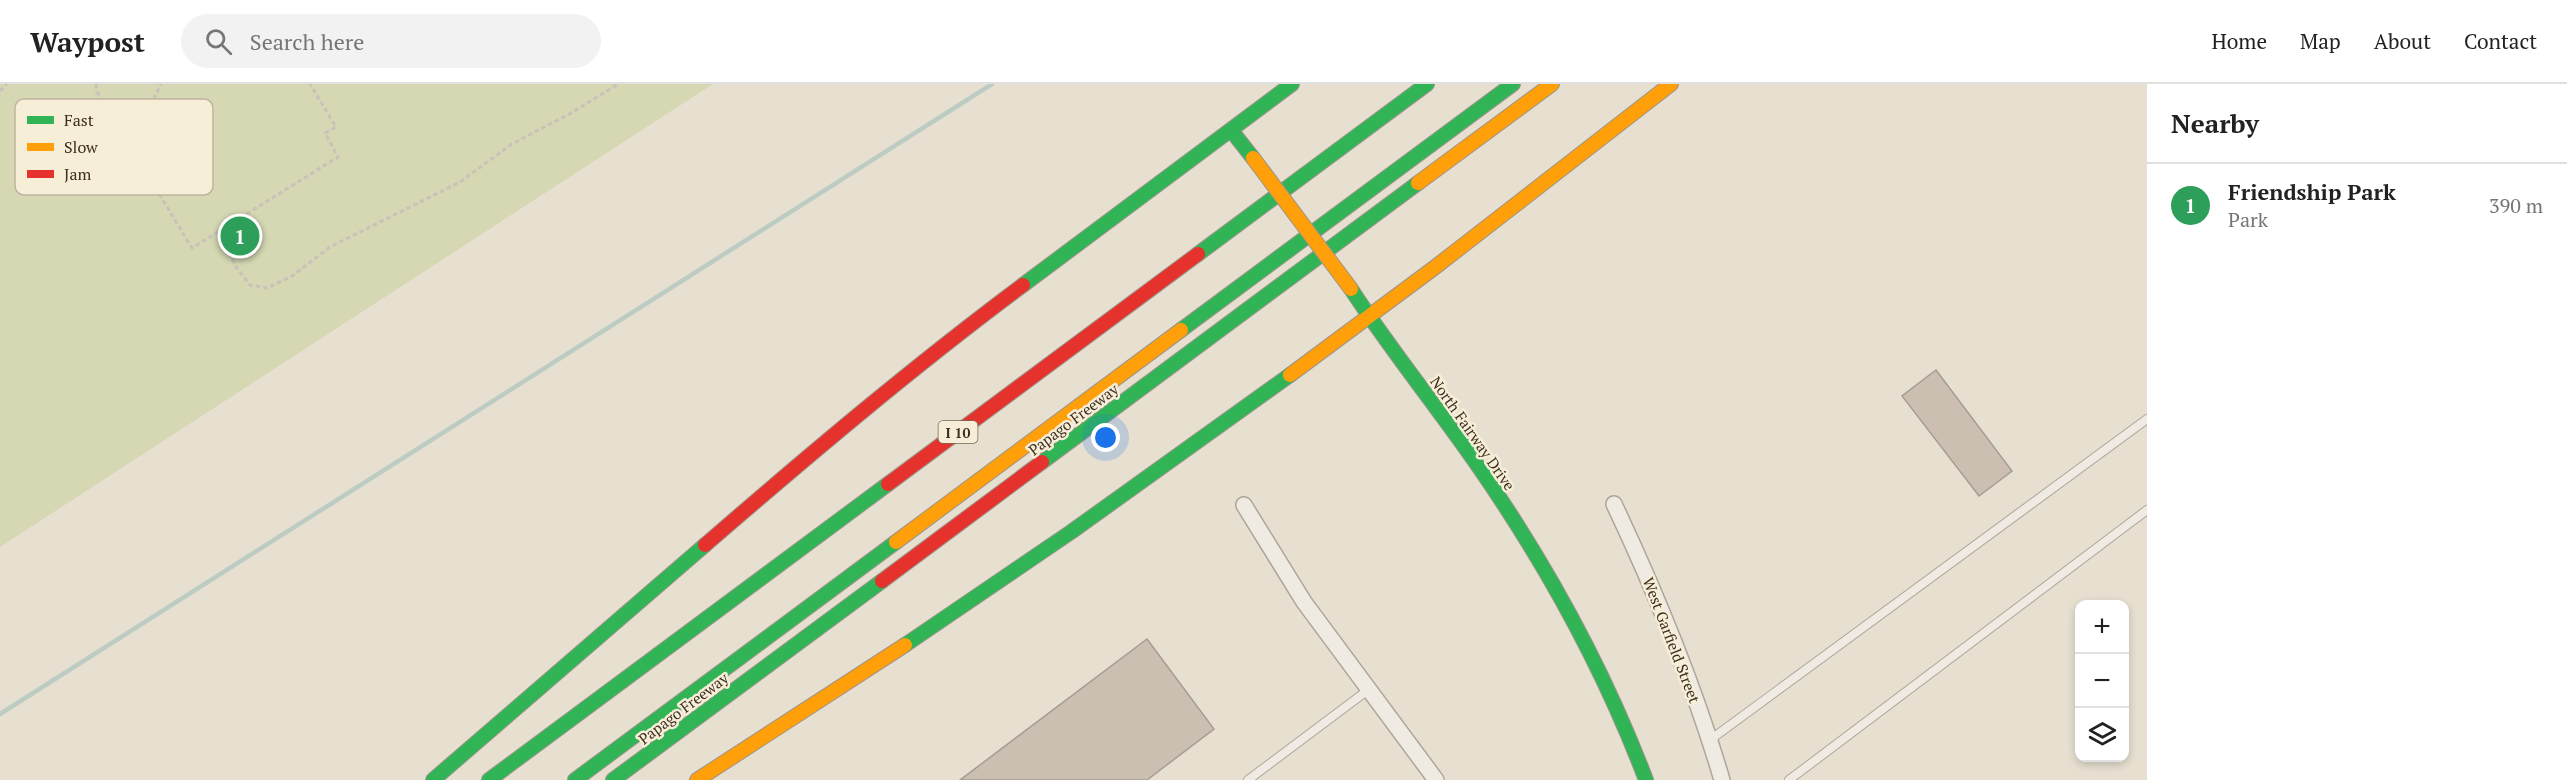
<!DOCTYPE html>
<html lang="en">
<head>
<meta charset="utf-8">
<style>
  body { margin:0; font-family:"PT Serif",serif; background:#f2f2f2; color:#222 }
  .controls { position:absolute; right:18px; bottom:18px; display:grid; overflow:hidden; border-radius:12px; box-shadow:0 3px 9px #0003 }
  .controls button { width:54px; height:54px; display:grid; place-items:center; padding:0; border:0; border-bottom:2px solid #e0e0e0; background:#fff; color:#222; font:30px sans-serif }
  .you { position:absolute; left:1106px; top:354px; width:21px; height:21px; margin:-15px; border:4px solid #fff; border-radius:50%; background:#1a73e8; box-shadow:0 0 0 9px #1a73e833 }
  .badge { display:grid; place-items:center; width:39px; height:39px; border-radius:50%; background:#111827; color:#fff; font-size:20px; font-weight:700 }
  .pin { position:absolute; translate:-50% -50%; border:3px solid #fff; box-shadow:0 2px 6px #0006 }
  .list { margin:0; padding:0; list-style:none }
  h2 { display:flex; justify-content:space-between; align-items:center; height:78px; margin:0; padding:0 24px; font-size:26px }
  h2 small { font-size:20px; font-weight:400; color:#767676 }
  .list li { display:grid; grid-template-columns:39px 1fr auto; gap:18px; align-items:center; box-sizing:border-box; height:84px; padding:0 24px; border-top:2px solid #e0e0e0 }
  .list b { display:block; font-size:22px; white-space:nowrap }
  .list p { margin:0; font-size:20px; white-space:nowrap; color:#767676 }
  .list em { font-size:20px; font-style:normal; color:#767676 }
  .icon { flex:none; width:33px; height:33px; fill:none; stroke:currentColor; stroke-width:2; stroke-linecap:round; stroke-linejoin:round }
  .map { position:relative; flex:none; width:2147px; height:696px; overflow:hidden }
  header { display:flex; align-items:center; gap:36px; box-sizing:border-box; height:84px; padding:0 30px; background:#fff; border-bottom:2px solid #e0e0e0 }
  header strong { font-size:28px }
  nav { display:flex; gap:33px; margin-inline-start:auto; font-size:21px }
  .search { width:420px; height:54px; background:#f2f2f2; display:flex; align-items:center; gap:15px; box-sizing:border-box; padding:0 21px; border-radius:33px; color:#767676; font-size:22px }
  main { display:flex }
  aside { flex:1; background:#fff }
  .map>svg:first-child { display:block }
</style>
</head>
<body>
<header>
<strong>Waypost</strong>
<div class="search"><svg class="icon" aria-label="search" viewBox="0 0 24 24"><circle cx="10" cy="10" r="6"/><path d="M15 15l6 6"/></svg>Search here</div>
<nav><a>Home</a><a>Map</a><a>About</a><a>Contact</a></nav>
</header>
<main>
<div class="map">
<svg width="2147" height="696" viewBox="0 0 2147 696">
  <rect width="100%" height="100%" fill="#e7e0d1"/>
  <path fill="#d6d7b3" d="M0,0H713L0,463Z"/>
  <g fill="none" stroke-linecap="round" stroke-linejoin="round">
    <path stroke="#bcccc2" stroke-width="4.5" d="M0,630L992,0"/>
  </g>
  <path fill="#cbbfb2" stroke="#a89c90" stroke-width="1.5" d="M1936,286L2012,387L1979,412L1902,312Z
    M1147,555L1214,645L1147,696H960Z"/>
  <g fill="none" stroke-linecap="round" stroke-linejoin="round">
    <defs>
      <path id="lane" d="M1710,656L2147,335
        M1248,696L1368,606
        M1789,696L2147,426"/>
      <path id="street" d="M1614,420C1656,509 1694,601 1722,696
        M1244,421L1304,518L1436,696"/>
      <path id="fast" d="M1231,46L1253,74
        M1198,170L1427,0
        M1023,201L1292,0
        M1351,205C1390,265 1435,320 1476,379C1545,478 1603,583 1646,696
        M1181,246L1513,0
        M1042,378L1418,99
        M905,561L1071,448L1290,291
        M433,696L705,461
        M489,696L888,400
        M575,696L896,458
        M613,696L882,497"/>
      <path id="slow" d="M1418,99L1552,0
        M1290,291L1434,184L1671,0
        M896,458L1181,246
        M697,696L905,561"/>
      <path id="jam" d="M888,400L1198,170
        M705,461C809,371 913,283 1023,201
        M882,497L1042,378"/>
    </defs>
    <use href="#lane" stroke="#ada599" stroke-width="10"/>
    <use href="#street" stroke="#ada599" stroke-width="18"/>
    <use href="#fast" stroke="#9c958a" stroke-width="16"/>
    <use href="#slow" stroke="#9c958a" stroke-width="16"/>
    <use href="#jam" stroke="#9c958a" stroke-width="16"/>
    <path stroke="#c8c2b9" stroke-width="3" stroke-dasharray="4.5 3" stroke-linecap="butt" d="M96,0L97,8L192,164L338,73L325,49L336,43L310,0
      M0,7L7,0
      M129,61L134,56L161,0
      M219,148L236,183L250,201L267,204L292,192L330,163L460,98L512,60L573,28L618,0"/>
    <use href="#lane" stroke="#efebe3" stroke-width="8"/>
    <use href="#street" stroke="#efebe3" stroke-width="15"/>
    <use href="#fast" stroke="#30b455" stroke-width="14"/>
    <use href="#slow" stroke="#ff9f0a" stroke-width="14"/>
    <use href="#jam" stroke="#e5322d" stroke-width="14"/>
    <defs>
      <path id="slow-bridge" d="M1253,74L1351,205"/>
    </defs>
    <use href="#slow-bridge" stroke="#9c958a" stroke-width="16" stroke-linecap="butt"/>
    <use href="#slow-bridge" stroke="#ff9f0a" stroke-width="14"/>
  </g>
  <g text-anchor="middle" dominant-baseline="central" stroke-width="5" stroke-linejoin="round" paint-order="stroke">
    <rect fill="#f7eed8" stroke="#756857" stroke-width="1.5" x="938.5" y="337" width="39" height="22" rx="4.5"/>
    <g font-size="14" font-weight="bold" fill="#3d2e20">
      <text x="958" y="348">I 10</text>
    </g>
    <g font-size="15" fill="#3d2e20" stroke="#f7eed8">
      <text transform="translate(1073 335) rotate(-37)">Papago Freeway</text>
      <text transform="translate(1473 349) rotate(55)">North Fairway Drive</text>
      <text transform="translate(1672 556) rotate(69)">West Garfield Street</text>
      <text transform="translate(683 624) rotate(-37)">Papago Freeway</text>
    </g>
  </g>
  <rect x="15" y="15" width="198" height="96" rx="9" fill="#f7eed8" stroke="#bfb4a1" stroke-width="1.5"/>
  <rect x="27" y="32" width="27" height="8" fill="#30b455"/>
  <rect x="27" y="59" width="27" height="8" fill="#ff9f0a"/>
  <rect x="27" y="86" width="27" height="8" fill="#e5322d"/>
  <g font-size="16" fill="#3d2e20">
    <text x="64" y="42">Fast</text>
    <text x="64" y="69">Slow</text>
    <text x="64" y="96">Jam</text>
  </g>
</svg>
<div class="controls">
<button>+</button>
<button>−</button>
<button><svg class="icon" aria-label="layers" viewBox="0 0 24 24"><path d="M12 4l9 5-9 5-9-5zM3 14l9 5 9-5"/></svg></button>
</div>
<div class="you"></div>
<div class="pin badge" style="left:240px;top:152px;background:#2e9e5b">1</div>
</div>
<aside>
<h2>Nearby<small></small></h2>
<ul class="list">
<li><span class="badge" style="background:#2e9e5b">1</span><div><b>Friendship Park</b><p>Park</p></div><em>390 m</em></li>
</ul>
</aside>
</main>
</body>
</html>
